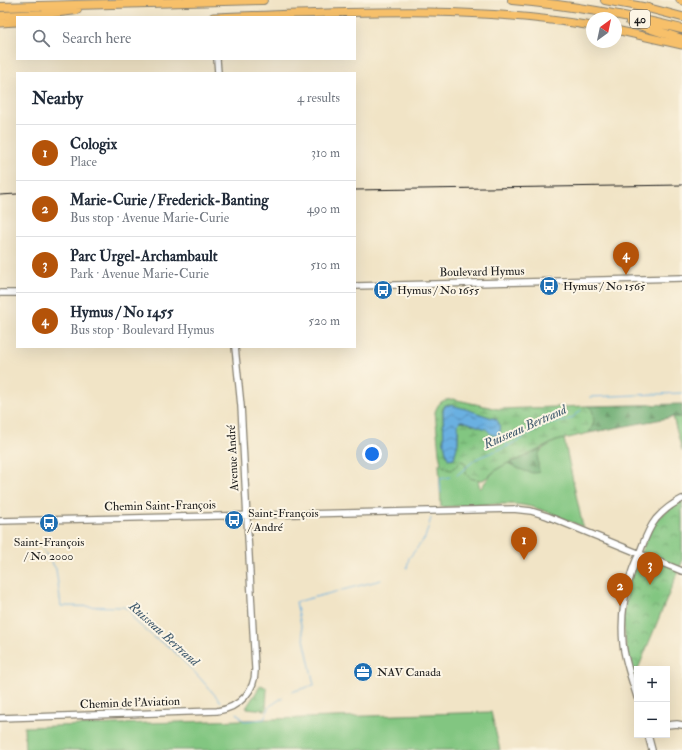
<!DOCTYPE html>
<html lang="en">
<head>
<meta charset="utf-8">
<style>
  body { margin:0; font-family:"IM FELL Double Pica",serif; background:#f6f6f7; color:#1f2937 }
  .controls { position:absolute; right:12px; bottom:12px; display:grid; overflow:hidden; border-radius:0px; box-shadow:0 4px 16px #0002 }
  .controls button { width:36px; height:36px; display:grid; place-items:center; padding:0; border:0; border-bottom:1px solid #e0e1e3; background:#fff; color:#1f2937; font:20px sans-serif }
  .compass { position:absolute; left:586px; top:12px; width:36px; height:36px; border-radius:50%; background:#fff; box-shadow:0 4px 16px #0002; rotate:33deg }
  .you { position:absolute; left:372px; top:454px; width:14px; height:14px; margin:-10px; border:3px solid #fff; border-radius:50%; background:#1a73e8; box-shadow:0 0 0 6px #1a73e833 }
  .badge { display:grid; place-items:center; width:26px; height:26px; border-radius:50%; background:#b45309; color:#fff; font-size:13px; font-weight:700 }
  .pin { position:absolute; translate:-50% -33px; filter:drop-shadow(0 1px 2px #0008) }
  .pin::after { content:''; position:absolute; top:21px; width:14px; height:12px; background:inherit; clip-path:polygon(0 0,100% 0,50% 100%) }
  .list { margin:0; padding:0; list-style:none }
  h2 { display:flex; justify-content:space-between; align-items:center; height:52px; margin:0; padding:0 16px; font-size:17px }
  h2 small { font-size:13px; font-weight:400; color:#747a83 }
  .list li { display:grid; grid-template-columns:26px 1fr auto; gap:12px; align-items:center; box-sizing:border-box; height:56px; padding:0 16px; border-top:1px solid #e0e1e3 }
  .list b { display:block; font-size:15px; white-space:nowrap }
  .list p { margin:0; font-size:13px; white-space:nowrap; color:#747a83 }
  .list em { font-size:13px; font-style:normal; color:#747a83 }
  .icon { flex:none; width:22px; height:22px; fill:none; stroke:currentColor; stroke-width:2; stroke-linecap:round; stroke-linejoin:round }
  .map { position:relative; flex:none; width:682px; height:750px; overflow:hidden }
  .search { position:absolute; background:#fff; box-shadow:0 4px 16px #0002; left:16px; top:16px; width:340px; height:44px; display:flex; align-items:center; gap:10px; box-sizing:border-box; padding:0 14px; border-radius:0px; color:#747a83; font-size:15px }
  .panel { position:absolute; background:#fff; box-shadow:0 4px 16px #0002; left:16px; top:72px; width:340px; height:276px; border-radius:0px }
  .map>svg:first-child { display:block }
</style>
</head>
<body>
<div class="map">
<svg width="682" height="750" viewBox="0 0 682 750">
  <defs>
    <pattern id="forest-firs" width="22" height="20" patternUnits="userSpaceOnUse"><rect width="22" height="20" fill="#69ab6f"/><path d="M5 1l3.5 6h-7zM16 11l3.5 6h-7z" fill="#568a5a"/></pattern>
    <pattern id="wetland-marsh" width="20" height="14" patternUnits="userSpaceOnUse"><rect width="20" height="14" fill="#82c681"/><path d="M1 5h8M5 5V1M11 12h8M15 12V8" fill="none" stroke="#6aa069"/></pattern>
    <pattern id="park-crowns" width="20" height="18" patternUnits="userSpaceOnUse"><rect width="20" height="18" fill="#82c681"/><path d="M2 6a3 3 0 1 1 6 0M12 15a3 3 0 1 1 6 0" fill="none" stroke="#6aa069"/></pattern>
    <pattern id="water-waves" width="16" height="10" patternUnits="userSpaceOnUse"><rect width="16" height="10" fill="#6bb0e1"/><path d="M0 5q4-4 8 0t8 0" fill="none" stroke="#578eb6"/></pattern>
  </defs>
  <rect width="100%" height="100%" fill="#fcf5e5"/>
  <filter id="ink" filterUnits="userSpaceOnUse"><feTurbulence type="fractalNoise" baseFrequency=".025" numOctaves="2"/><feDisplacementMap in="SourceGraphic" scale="8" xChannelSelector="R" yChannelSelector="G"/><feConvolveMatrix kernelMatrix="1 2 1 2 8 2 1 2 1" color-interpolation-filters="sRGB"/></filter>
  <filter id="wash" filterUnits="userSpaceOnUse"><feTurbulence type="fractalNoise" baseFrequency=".012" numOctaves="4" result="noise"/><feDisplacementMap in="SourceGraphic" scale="16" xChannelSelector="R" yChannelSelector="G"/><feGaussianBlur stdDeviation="0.9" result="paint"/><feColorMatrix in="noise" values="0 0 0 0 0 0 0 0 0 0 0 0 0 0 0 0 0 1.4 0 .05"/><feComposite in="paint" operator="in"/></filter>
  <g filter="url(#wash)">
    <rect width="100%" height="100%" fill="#f1e4c6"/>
    <path fill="#82c681" stroke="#4f714e" d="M673,417H682V451Z
      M564,439L583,527C564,519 542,508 522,505C497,502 466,506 441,507L439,464H441L446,469L456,466L461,460L464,462L466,465V474L470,478L478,480L480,489C490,476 492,471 508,463L526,471L539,472C537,459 535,452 549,445C554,442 558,440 564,439Z
      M491,712L500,750H25L24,727Z"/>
    <path fill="url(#forest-firs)" stroke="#426446" d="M682,404V417H673L589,433L594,423L587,406Z
      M542,448C536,455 538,464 539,472C531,476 516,467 508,463L522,458Z"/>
    <path fill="url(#wetland-marsh)" stroke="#4f714e" fill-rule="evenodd" d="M453,399L498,409L587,406L591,408C596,420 594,422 589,433L556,441L522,458L508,463L497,469L489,476L483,480H478L470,478L466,474V466L464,462L461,461L452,470L446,469L441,464L439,453L435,412C439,401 442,400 453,399ZM448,405L496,419L491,434L487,429L462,421H460L458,424V443L444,444L443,411V408Z"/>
    <path fill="url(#park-crowns)" stroke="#4f714e" d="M682,499V562L638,669H637V672L633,683L629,671L623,619L630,577L655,520Z
      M261,685L267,688L266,710L246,708Z"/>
    <path fill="url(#water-waves)" stroke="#44667e" d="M445,405C456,404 484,416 496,419C501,425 503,431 496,436L491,434L486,429L463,421H460L458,424V443L454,458L448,459L444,444L443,411Z"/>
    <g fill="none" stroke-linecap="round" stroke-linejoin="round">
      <path stroke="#6bb0e1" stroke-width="1" d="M590,397L682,393
        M499,434L508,446
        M457,475L476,459L480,457L508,446L532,432L551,423L565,421L572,418L581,410
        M441,493L440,479L450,477
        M36,539L56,569L61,606L124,607L130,611L135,621L156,639L170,647L200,678L221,702
        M407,568L409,558L425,538L431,518
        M291,692L314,685L296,602L381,580
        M237,713L244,721L264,719L270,706L282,698"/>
    </g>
  </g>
  <g filter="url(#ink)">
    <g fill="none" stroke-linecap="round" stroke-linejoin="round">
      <defs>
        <path id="minor" d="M217,59L218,73
          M355,286L682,278
          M0,293H17
          M0,521L513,509L531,511L547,516L682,571
          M637,697C632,680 625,662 623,644C621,622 623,599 630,578C632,569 636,560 640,552C644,541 648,529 656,519C663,511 672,504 682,499
          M0,718L217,711C239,708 256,691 255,668L241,406L235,347
          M667,725L677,724L682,725
          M648,735L652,750"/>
        <path id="major" d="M680,0L682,1
          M213,17C339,13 467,4 592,26
          M0,23L17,22
          M616,30L682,45"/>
        <path id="highway" d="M512,0C569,5 626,15 682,29
          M605,0L648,8L682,17
          M0,7L263,0
          M0,16L43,14L77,10
          M630,22L682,39"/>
      </defs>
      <use href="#minor" stroke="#868071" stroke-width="8"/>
      <use href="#major" stroke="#868071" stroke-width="9"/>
      <use href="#highway" stroke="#868071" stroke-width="10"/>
      <use href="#minor" stroke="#fff" stroke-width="5.5"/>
      <use href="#major" stroke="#f7c06b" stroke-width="7"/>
      <use href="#highway" stroke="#f7c06b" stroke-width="8"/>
      <path stroke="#1c1c1c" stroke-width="1" d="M355,190L682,185
        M0,195L17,194"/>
    </g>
  </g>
  <defs>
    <symbol id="bus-disc" viewBox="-11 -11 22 22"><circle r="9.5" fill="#1f6fb2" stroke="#fcf5e5"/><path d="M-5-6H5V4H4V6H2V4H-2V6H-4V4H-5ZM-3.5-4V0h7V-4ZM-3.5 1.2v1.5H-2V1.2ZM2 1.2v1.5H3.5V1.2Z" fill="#fff"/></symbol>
    <symbol id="office-disc" viewBox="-11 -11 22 22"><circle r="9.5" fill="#1f6fb2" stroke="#fcf5e5"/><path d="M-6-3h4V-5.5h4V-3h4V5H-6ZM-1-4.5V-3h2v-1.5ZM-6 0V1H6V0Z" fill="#fff"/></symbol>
  </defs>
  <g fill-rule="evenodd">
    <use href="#bus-disc" x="538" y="275" width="22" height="22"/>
    <use href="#bus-disc" x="372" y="279" width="22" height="22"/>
    <use href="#bus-disc" x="223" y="509" width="22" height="22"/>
    <use href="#bus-disc" x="38" y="512" width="22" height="22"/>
    <use href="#office-disc" x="352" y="661" width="22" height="22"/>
  </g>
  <g text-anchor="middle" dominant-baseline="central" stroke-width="4" stroke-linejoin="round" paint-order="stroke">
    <rect fill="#fcf5e5" stroke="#5f5d58" stroke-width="1" x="630" y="10" width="20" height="18" rx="3"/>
    <g font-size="11" font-weight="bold" fill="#1c1c1c">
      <text x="640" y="19">40</text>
    </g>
    <g font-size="12" fill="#1c1c1c" stroke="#fcf5e5">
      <text transform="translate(482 272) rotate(-1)">Boulevard Hymus</text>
      <text transform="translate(233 458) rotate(-93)">Avenue André</text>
      <text transform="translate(160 506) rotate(-1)">Chemin Saint-François</text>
      <text transform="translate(130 703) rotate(-2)">Chemin de l'Aviation</text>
    </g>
    <g font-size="12" fill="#1c1c1c" stroke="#fcf5e5" text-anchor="start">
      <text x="563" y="286">Hymus / No 1565</text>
      <text x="397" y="290">Hymus / No 1655</text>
      <text x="248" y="513">Saint-François<tspan x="248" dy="14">/ André</tspan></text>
      <text x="49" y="542" text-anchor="middle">Saint-François<tspan x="49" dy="14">/ No 2000</tspan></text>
      <text x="377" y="672">NAV Canada</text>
    </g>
    <g font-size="13" font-style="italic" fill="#3c576b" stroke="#fcf5e5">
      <text transform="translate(525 427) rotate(-24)">Ruisseau Bertrand</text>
      <text transform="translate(164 634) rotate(42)">Ruisseau Bertrand</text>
    </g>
  </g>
</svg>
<div class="controls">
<button>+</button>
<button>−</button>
</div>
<svg class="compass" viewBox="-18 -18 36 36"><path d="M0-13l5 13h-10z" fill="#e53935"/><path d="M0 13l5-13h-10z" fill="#747a83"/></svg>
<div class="you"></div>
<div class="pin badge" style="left:524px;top:560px">1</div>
<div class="pin badge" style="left:620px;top:606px">2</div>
<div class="pin badge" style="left:650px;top:585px">3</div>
<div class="pin badge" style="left:626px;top:275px">4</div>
<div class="search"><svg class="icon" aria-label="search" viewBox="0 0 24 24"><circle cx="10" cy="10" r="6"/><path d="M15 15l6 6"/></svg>Search here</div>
<section class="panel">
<h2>Nearby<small>4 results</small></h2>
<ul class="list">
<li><span class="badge">1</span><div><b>Cologix</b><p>Place</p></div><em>310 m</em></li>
<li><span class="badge">2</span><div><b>Marie-Curie / Frederick-Banting</b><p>Bus stop · Avenue Marie-Curie</p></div><em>490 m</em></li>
<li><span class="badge">3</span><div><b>Parc Urgel-Archambault</b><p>Park · Avenue Marie-Curie</p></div><em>510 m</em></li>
<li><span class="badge">4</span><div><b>Hymus / No 1455</b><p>Bus stop · Boulevard Hymus</p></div><em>520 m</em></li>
</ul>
</section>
</div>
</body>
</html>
